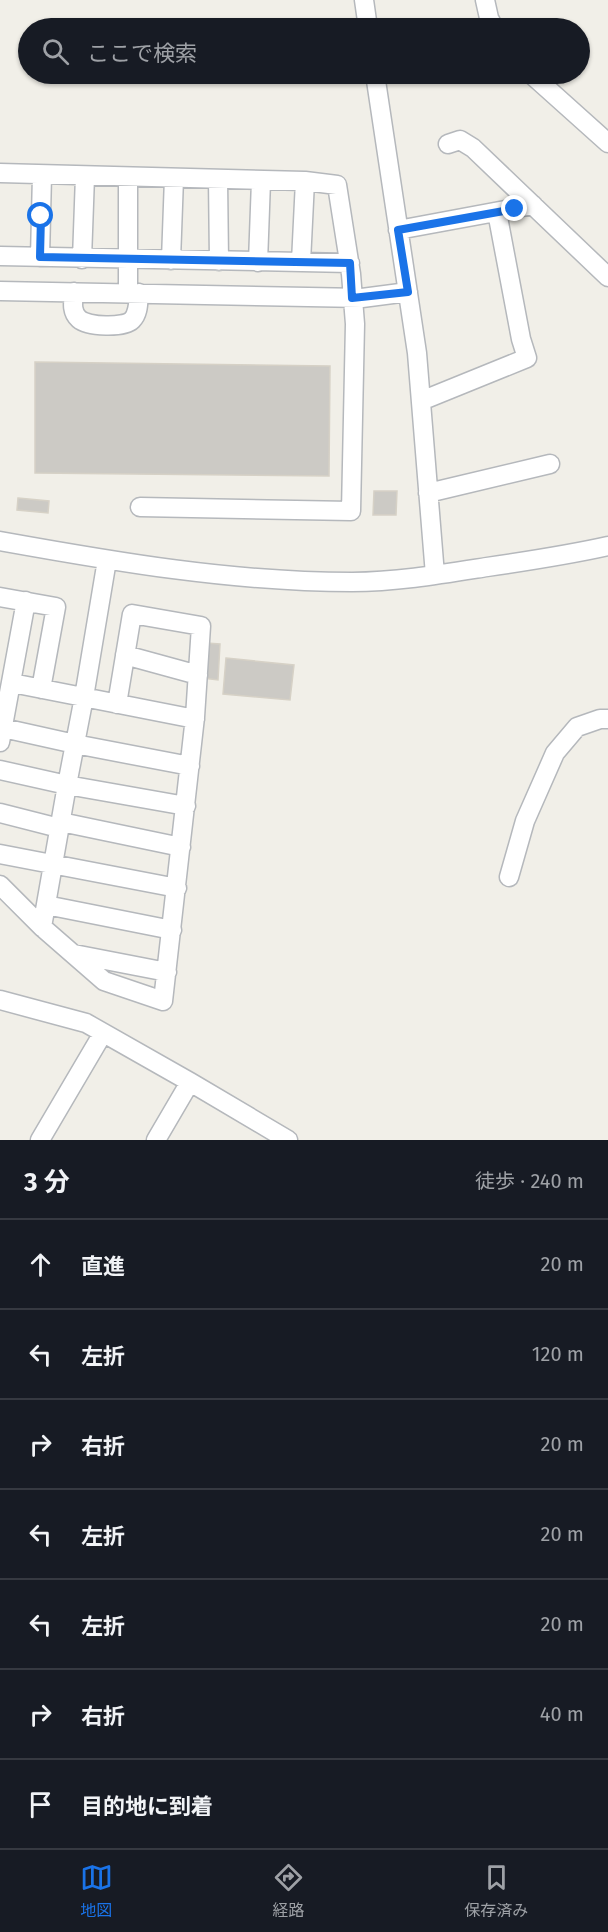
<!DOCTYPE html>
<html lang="ja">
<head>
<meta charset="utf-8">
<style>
  body { margin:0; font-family:"Fira Sans","Noto Sans JP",sans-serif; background:#20242c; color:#f1f3f6 }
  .stop { position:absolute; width:18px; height:18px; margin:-14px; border:4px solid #1a73e8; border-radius:50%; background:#fff }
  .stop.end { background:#1a73e8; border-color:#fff; box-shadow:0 2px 6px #0008 }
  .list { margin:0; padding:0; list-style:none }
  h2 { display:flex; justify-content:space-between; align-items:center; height:78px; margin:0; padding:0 24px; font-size:26px }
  h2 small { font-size:20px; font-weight:400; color:#9ea1a6 }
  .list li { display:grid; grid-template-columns:39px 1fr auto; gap:18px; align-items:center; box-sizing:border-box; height:90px; padding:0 24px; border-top:2px solid #363941 }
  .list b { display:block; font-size:22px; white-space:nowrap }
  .list em { font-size:20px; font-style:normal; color:#9ea1a6 }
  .icon { flex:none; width:33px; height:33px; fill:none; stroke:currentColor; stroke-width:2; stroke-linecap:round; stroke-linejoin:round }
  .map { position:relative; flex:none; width:608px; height:1140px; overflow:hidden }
  .search { position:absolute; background:#171b24; box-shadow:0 2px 4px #0004; left:18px; right:18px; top:18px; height:66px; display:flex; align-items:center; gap:15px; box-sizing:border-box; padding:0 21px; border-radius:33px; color:#9ea1a6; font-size:22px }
  .sheet { height:708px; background:#171b24 }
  nav { display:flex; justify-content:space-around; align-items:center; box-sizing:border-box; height:84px; border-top:2px solid #363941; background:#171b24; font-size:16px; color:#9ea1a6 }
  nav a { display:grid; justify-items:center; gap:3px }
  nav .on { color:#1a73e8 }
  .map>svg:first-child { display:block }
</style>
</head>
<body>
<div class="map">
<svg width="608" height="1140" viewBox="0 0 608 1140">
  <rect width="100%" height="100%" fill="#f1efe8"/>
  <path fill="#cccac5" stroke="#d6d1c6" stroke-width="1.5" d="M35,362L330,366L329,476L35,473Z
    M374,491H397L396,515H373Z
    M18,498L49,501L48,513L17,510Z
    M206,643L220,644L218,680L203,678Z
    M226,658L294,665L290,700L223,694Z"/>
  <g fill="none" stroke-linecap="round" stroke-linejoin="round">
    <defs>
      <path id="minor" d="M364,0L368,28
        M485,0L489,18L494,28
        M375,74L417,353L435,575
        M531,74L608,143
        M448,144L460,140L473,148L608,277
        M0,173L305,181L337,185L351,274L355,324L351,511L140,507
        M218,179L219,261
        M398,230L533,205
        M0,256L350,263
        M40,257L42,175
        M82,259L85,176
        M171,260L174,178
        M258,262L261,181
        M301,262L305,181
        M0,291L362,298L408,292
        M74,292C73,302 71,312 79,319C88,327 124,328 132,320C139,313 138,302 139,293
        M128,293V177
        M421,401L527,358L521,339L497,212
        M428,493L550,464
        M0,541C117,562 233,582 352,582C397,582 443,574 487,567C528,561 568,555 608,546
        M0,597L56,607L41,689
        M125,655L198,675
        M12,683L195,719
        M3,728L75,744L190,766
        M0,742L26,601
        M0,770L67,785L186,806
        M0,813L59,828
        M61,822L181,847
        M0,854L177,888
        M509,877L525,821L555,753L577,727L600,719H608
        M0,885L42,927L104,981L163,1001L195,717L201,626L132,614L117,704
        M46,905L172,930
        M42,927L67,785L84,697L107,560
        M74,954L167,972
        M0,1000L86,1023L190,1082L288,1140
        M40,1140L103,1033
        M156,1140L190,1082"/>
    </defs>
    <use href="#minor" stroke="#b5b8bc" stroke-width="21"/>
    <use href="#minor" stroke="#fff" stroke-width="18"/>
  </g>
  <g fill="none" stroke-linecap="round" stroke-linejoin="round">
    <path stroke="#1a73e8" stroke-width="8" d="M41,216L40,257L350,263L352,298L408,292L398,230L515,209"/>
  </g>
</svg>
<div class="stop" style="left:41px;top:216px"></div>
<div class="stop end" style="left:515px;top:209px"></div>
<div class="search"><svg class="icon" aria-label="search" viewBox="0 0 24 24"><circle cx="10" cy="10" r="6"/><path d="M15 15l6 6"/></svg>ここで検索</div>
</div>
<section class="sheet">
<h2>3 分<small>徒歩 · 240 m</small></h2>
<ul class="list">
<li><svg class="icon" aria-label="ahead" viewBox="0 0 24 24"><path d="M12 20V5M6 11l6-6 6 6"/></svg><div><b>直進</b></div><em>20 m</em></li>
<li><svg class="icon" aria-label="left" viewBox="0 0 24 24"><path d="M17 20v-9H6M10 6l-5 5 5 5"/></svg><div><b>左折</b></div><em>120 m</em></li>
<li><svg class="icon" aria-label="right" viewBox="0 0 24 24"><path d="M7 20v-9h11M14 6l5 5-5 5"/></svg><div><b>右折</b></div><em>20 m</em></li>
<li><svg class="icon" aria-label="left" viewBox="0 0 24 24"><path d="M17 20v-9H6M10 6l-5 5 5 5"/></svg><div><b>左折</b></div><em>20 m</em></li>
<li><svg class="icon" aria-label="left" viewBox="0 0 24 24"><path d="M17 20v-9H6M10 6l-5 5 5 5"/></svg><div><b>左折</b></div><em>20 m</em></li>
<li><svg class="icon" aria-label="right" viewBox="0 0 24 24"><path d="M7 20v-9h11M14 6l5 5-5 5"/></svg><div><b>右折</b></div><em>40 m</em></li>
<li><svg class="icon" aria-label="arrive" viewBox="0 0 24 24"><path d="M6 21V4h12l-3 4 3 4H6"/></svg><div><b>目的地に到着</b></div></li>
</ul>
</section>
<nav>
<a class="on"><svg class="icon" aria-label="map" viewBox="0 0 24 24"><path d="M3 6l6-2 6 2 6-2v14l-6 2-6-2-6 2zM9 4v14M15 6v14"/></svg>地図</a>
<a><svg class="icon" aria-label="directions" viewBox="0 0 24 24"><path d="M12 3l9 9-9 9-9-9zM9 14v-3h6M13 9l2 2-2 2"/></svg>経路</a>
<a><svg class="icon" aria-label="saved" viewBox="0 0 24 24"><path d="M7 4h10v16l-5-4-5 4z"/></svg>保存済み</a>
</nav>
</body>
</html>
